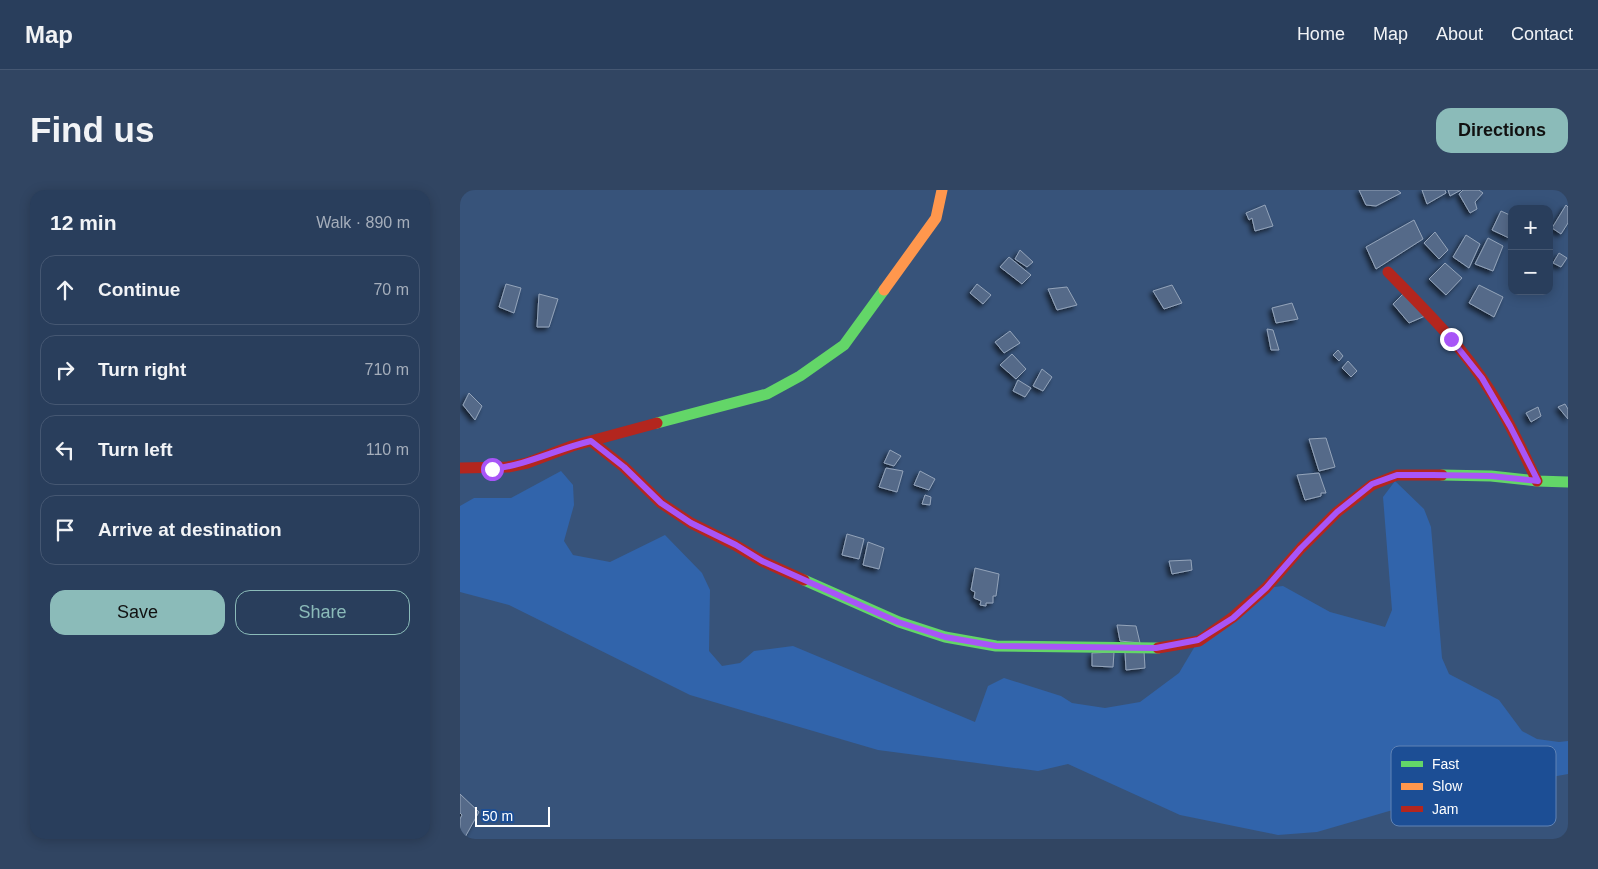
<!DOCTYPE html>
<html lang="en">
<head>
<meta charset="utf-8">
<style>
  body { margin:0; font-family:Arial,sans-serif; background:#314562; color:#f1f3f6 }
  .controls { position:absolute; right:15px; top:15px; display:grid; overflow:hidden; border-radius:10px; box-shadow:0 2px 12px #0003 }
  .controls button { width:45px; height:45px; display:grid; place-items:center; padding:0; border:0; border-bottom:1px solid #455772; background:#293e5c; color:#f1f3f6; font:25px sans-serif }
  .scale { position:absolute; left:15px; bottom:12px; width:75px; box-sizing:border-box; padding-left:5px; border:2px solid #fff; border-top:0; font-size:14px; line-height:18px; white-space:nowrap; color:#fff; -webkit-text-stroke:4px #1c4e95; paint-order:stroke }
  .stop { position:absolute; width:15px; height:15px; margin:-11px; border:4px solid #a855f7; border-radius:50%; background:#fff }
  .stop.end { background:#a855f7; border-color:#fff; box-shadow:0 1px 5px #0008 }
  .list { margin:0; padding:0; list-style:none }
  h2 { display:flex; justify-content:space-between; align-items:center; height:65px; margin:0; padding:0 20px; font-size:21px }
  h2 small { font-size:16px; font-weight:400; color:#a5aebb }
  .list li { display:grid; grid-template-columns:32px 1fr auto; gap:15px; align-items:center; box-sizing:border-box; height:70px; margin:0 10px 10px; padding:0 10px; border:1px solid #455772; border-radius:15px }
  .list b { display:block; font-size:19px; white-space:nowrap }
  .list em { font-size:16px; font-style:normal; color:#a5aebb }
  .actions { display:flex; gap:10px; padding:15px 20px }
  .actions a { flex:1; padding:11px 0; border:1px solid #8bbbb9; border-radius:15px; text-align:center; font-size:18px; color:#8bbbb9 }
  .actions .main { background:#8bbbb9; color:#111 }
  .icon { flex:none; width:28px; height:28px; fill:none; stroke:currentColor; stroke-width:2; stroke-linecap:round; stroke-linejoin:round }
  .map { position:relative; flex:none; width:1108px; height:649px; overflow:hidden; border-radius:15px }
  header { display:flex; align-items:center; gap:30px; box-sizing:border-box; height:70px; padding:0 25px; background:#293e5c; border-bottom:1px solid #455772 }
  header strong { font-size:24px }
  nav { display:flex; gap:28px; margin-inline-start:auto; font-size:18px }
  .intro { display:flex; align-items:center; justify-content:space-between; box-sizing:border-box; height:120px; padding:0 30px }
  h1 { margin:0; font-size:35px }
  .button { padding:12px 22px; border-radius:15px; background:#8bbbb9; color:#111; font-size:18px; font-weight:700 }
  main { display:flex; gap:30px; padding:0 30px }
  aside { flex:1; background:#293e5c; border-radius:15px; box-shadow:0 2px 12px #0003 }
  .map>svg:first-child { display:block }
</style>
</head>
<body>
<header>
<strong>Map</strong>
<nav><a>Home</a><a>Map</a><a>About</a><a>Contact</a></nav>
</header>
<div class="intro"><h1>Find us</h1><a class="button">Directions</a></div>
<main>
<aside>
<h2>12 min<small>Walk · 890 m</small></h2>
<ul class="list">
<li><svg class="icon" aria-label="ahead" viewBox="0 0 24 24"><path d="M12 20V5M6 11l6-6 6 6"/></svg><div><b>Continue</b></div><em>70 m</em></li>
<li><svg class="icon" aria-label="right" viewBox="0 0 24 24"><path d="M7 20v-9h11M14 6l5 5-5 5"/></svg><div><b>Turn right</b></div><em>710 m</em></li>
<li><svg class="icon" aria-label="left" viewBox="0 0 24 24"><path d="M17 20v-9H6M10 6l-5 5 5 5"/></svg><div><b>Turn left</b></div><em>110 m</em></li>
<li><svg class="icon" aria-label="arrive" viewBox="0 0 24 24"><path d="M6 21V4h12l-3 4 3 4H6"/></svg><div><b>Arrive at destination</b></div></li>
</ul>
<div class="actions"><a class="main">Save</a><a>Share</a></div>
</aside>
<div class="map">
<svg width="1108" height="649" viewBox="0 0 1108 649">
  <defs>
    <filter id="shadow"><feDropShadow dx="-3" dy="3" stdDeviation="2.5" flood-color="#0009"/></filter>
  </defs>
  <rect width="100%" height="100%" fill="#37537a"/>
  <path fill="#3164ab" d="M101,281L113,295L114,315L104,351L113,365L150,372L205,345L242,383L250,400L249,461L262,476L280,473L294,461L333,456L515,532L528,496L544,488L601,506L612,513L645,518L680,512L719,483L741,446L806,398L823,396L870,422L925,437L932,420L923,307L935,291L964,319L971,337L982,468L989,484L1039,510L1062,541L1077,549L1099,552L1108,551V584L1059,593L1027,613L974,608L857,642L818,645L720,625L608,574L578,581L418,560L230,505L49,415L0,402V316L14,308H51Z"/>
  <path fill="#546a89" stroke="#94a4ba" filter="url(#shadow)" d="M899,0H937L941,3L916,16L906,15Z
    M962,0H985L986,3L967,14Z
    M988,0H1001L990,6Z
    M1003,0H1019L1023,3L1015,12L1017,19L1010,23L999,4Z
    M805,15L813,36L795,41L792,28L789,30L786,23Z
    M1106,15L1108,17V33L1101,44L1092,38Z
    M1041,21L1052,26V44L1049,48L1032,40Z
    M954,30L963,49L916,79L906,57Z
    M975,42L988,60L979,69L964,53Z
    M1006,45L1020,54L1009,78L993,67Z
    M1028,48L1043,56L1033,81L1015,74Z
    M560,60L573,72L567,77L555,69Z
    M1099,63L1107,68L1101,77L1093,73Z
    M549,67L571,85L562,94L540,77Z
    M985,73L1002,88L986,105L969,89Z
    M46,94L61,98L54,123L39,117Z
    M517,94L531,105L523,114L510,103Z
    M712,95L722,113L704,119L693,101Z
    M1019,95L1043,107L1034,127L1009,113Z
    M607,97L617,115L597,120L588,99Z
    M944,103L965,126L949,133L933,114Z
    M79,104L98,109L89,137H77Z
    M832,113L838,129L816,133L812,118Z
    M807,139L813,140L819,160H811Z
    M550,141L560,153L544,163L535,152Z
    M878,160L883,166L879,171L873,165Z
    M552,164L566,179L556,189L540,175Z
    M888,171L897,181L891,187L882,178Z
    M582,179L592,187L583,201L573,196Z
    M558,190L571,198L565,207L553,201Z
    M9,203L22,216L15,230L3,215Z
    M1105,214L1108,219V229L1098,217Z
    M1078,217L1081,226L1071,232L1066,223Z
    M866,248L875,277L859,281L849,249Z
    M430,260L441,266L434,276L424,273Z
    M426,278L443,281L437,302L419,297Z
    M460,281L475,289L469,300L454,295Z
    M859,283L866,303H861V306L845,310L837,285Z
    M465,305L471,307L470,315L462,314Z
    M387,344L404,349L399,369L382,365Z
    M408,352L424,358L419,379L403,375Z
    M731,370L732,380L712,384L709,371Z
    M515,378L539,384L536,406H533V413H526V416L520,415L521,411L514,408L515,402L511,400Z
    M657,435L676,436L680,453L660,451Z
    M684,461L685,478L666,480L665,462Z
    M654,462L653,477L632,476V463Z
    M0,604L19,622L4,649H0V629L2,625L0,623Z"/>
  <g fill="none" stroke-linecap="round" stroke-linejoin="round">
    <path stroke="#63d668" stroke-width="11" d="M197,233L307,204L340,186L384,155L424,100
      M982,285L1031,286L1077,291L1108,292
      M344,390L439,432L485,447L536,456L698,458"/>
    <path stroke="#ff974d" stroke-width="11" d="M424,100L476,28L482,0"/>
    <path stroke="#b3261e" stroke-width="11" d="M928,82C964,119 1001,155 1029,199C1048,228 1062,260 1077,291
      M131,251L164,277L201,313L231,333L275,355L302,371L344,390
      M0,278L48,277L67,273L112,256L197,233
      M698,458L739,451L773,427L806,398L841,358L877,322L912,295L937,285H982"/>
  </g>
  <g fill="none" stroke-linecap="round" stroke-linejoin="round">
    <path stroke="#a855f7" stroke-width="6" d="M32,279C67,275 97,259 131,251L164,277L201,313L231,333L276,355L302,371L438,432L485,447L536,456L696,458L738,450L773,428L806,398L841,358L877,322L912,294L937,285H973L1031,286L1078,291L1050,236L1022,188L991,149"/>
  </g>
  <rect x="931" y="556" width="165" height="80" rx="8" fill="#1c4e95" stroke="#6083b5" stroke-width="1"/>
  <rect x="941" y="571" width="22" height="6" fill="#63d668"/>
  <rect x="941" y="593" width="22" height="7" fill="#ff974d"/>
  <rect x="941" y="616" width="22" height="6" fill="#b3261e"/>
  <g font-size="14" fill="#fff">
    <text x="972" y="579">Fast</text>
    <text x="972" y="601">Slow</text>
    <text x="972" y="624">Jam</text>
  </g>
</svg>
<div class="controls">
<button>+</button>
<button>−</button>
</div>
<div class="scale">50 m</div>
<div class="stop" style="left:32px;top:279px"></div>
<div class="stop end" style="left:991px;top:149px"></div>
</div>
</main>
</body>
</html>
